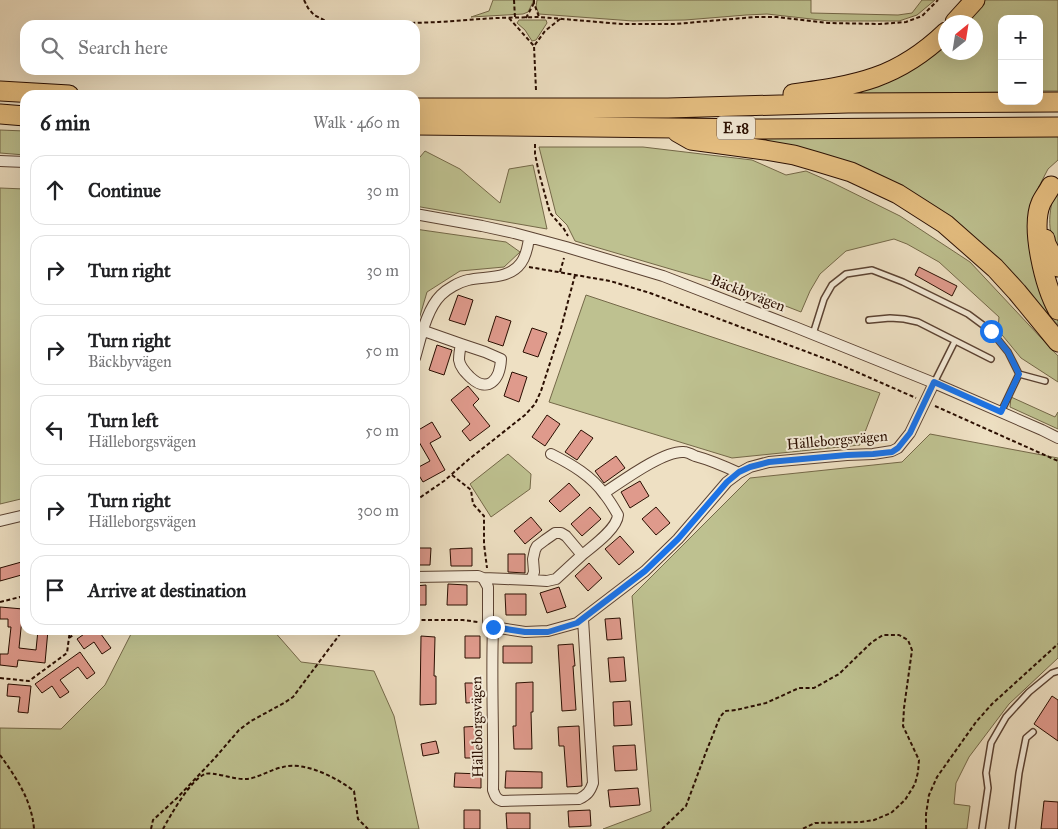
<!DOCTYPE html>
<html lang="en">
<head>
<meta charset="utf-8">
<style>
  body { margin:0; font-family:"IM FELL Great Primer",serif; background:#f6f6f6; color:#202124 }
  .controls { position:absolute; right:15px; top:15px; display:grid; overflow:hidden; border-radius:10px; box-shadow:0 5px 20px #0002 }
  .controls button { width:45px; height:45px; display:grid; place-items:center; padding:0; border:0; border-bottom:1px solid #e0e0e0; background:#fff; color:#202124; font:25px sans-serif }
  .compass { position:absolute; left:938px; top:15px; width:45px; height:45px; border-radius:50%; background:#fff; box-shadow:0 5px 20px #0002; rotate:30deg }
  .stop { position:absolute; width:15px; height:15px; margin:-11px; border:4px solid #1a73e8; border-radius:50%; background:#fff }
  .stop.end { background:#1a73e8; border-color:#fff; box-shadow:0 1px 5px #0008 }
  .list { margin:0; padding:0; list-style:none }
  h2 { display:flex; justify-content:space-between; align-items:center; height:65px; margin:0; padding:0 20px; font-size:21px }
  h2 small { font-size:16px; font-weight:400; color:#757577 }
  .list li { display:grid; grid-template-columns:32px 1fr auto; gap:15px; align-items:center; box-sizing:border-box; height:70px; margin:0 10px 10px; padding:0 10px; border:1px solid #e0e0e0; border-radius:15px }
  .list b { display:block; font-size:19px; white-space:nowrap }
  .list p { margin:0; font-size:16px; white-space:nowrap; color:#757577 }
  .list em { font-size:16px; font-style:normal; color:#757577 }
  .icon { flex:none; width:28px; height:28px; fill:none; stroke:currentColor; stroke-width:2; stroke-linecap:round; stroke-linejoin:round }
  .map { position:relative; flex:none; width:1058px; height:829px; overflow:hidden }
  .search { position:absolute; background:#fff; box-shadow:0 5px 20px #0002; left:20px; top:20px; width:400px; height:55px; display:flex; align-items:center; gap:12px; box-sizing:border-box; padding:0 18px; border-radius:15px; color:#757577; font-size:19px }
  .panel { position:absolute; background:#fff; box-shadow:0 5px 20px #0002; left:20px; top:90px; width:400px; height:545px; border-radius:15px }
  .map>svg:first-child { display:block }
</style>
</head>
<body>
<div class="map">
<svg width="1058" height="829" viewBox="0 0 1058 829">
  <rect width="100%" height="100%" fill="#eee0c3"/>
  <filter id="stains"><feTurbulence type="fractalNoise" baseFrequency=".004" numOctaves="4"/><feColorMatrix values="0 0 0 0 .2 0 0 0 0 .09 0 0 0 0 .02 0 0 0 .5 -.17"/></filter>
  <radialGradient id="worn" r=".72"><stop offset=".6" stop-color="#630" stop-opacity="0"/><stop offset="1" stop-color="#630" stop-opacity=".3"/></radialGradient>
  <path fill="#bec190" stroke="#746848" d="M493,0H533V2L528,12L523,14L471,17L489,11Z
    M537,0H811V13L898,15L912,13L922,0H935L917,15L899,21H829L767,14L746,15L685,20L633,21L539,14L536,7Z
    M983,0H1058V91H1039V19H1002V92L850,94L882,83L945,42L946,52H976V22H963Z
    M519,20H546L547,23L536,40L532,41L525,30L517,23Z
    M0,130L25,131V155L0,153Z
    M1058,133V160L1048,169L1034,196L1044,298L1058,321V325L1025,289L939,213L748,139Z
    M539,147H643L752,160L786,175L806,171L831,182L900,216L970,262L1058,356V382L1021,358L998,330L999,317L939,262L907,244L894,239L846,251L820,274L810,291L801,312L752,293L575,241L567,225L556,214Z
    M425,151L460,169L500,203L509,169L533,165L547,229L415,206V163Z
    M1058,184V254C1046,230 1048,209 1058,184Z
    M0,188L25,189V498L0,504Z
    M415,229L506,242L520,252L504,267L460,271L427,292L415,333Z
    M586,295L880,393L860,445L732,458L549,402Z
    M1011,397L1055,417L1058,412V429L1010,407Z
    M930,434L1058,458V658L1009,704L969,757L956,783L954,804L970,806L967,829H603L651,811L632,596L750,478L902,462Z
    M508,454L531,474L530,489L491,517L470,484Z
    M172,630H273L301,662L374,671L394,716L419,829H0V728L61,729L105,685L131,634Z"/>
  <path fill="#df9a8c" stroke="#2a0e01" d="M919,267L957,286L952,296L915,275Z
    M458,295L473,300L465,325L449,320Z
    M496,316L511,321L503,346L488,341Z
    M532,328L547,333L538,357L523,352Z
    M437,345L452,350L444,375L429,370Z
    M512,372L527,377L519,402L504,396Z
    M468,386L479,399L473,405L490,426L470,441L462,431L470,424L451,400Z
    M547,415L560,424L545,446L532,437Z
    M432,422L441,437L430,443L445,470L423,482L415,469L430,461L415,435V432Z
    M581,430L593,438L577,460L565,452Z
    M616,456L625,468L604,483L595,471Z
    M640,481L649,496L630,508L621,492Z
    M569,483L580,495L560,512L549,501Z
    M590,507L601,519L582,536L571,524Z
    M656,507L670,523L656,535L642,519Z
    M531,517L542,530L525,544L514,531Z
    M620,536L634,552L619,565L605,549Z
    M415,548H431L430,565H415Z
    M472,548V566H451L450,549Z
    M508,554H525V573L508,572Z
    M25,561V574L0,581V568Z
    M589,563L602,578L588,591L575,576Z
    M448,584L467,585V605H447Z
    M426,585V605H415V586Z
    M559,587L566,607L547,613L540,593Z
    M505,594H526V615H506Z
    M0,607L23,609L19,648L36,650L38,630H48L45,663L18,660L17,667L0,665V654H8L11,627H8V619H0Z
    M620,618L622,639L607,640L605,619Z
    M90,630H98L111,648L102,654L94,642L84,649L77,639Z
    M421,636L435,637L434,676H436V704L420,705Z
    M465,636H480V658H465Z
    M573,644L575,666H573L576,710L562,711L558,645Z
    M503,646H532V663H503Z
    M80,652L95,673L87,679L78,667L60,680L69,692L60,698L52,686L42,693L35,684Z
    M624,657L626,681L610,682L608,658Z
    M533,682V712H531L532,749H514L513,726H516V683Z
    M465,683H480L481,702L466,703Z
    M8,684L31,686L28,713L18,712L20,697L7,696Z
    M1052,696L1058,700V741L1034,724Z
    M630,701L632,725L614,726L613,702Z
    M481,726V758H465L464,727Z
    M579,726L582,786L567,787L564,746H559L558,727Z
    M436,741L439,753L423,756L421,744Z
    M635,745L637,770L615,771L613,746Z
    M506,771L542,772V788H505Z
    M455,773L481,774V788L454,787Z
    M638,788L640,805L610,807L608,790Z
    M1044,801L1058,802V829H1041Z
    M464,810H480V829H464Z
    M590,810L591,826L569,827L568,811Z
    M506,813H530V829H507Z"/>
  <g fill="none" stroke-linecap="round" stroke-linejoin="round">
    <defs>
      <path id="service" d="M869,320L890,318L904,319L918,322L991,359
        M813,334L824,299L832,285L846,274L872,270L903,282L968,314L991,331L1008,352L1019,374L1001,412
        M1019,374L1045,381
        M934,383L955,341
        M982,829L988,788L986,773L991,743L1006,717L1029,692L1052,673L1058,671
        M1012,829L1019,773L1026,738L1033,732"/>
      <path id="minor" d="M0,161L25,162
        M415,214L482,226L514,233L566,247L663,276L795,327L934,383L1042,430L1058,438
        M424,331L461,344L485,352L501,359C500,380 488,394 470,377C465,372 460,367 459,360C459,355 460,349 461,344
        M415,358C421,338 426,310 441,295C447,289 459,282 468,280C485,276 509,280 521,263C526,256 528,246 529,238
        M551,454C571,464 592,476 605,495C610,501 614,508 618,515C617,529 593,546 582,555L566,536L561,533H555L545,540L537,546L535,550L533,559L534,572L531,580L547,581L556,579L582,555
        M604,493C621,482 664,450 684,452C687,452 691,454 695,456C710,460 724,466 739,473
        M0,521L25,515
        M415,577L478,576L483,578L531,580
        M483,578L488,587V621L493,627
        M583,619L593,783C590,792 587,795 579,799L502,801C496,799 495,796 493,790C494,736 491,682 493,627L525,632L548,631L577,623L645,571L678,539L727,482L739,473L750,467L769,462L847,455L873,454L892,451L898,448L910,433L934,383"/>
      <path id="motorway" d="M955,22L975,0
        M0,91L69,95
        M793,94C857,85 897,79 946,32
        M415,108H668L848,103L1058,102
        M0,114L25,116
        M415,125L757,129L1058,127
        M677,132L691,140L765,150L794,155L818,162L851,172L898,194L945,224L995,268L1017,292L1058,342
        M1051,186C1048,192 1043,198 1041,203C1030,228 1045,287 1058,310
        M1045,239L1046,244L1058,267"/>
    </defs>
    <use href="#service" stroke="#5b4232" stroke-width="8"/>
    <use href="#minor" stroke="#5b4232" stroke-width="12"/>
    <use href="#motorway" stroke="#2a0e01" stroke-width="21"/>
    <path stroke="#2a0e01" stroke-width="2" stroke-dasharray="4 2.5" stroke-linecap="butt" d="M304,0L308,8L314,15L326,21L339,23L384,24L439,22L495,18L539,17L622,24H675L755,17H777L828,23L880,24L906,22L922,16L938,0
      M514,0L515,18
      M534,0V3L539,17
      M509,18L534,46
      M526,18L534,3
      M536,90L534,46L545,31L560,19
      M535,144V154L539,173L550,213L564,229L568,236
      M529,267L610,281L650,293L834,362L916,398
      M560,272L564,258
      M935,406L1058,461
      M452,475L471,490L473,504L484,516V544L487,568
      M415,501L444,481L468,460L525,415L535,404L541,391L560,332L575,275
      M0,602L20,597L25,598
      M415,620H463L478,622
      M69,638L80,630
      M0,678L29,681L67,653L70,630
      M0,755C16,777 32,801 34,829
      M151,829L153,820L177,798L214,759L239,730L251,721L284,703L293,697L343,630
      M163,829C170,816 191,779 205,774C212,771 235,780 246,779C259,778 271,769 283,767C305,761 337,778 354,791L358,819L368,829
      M662,829L686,806L706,752L720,717L725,711L736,710L766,703L799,688H814L839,674L872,642L883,635H899L908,640L912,650L904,708L903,726L919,760L918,772L915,784L905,800L891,813L874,820L861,822L815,823L802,829
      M926,829V814L929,795L937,777L976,722L992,704L1058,644"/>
    <use href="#service" stroke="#f4ebd8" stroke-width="5"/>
    <use href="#minor" stroke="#f4ebd8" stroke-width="10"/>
    <use href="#motorway" stroke="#e7c082" stroke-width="19"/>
  </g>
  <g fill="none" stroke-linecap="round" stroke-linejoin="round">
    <path stroke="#1a73e8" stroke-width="6" d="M493,627L525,632H548L577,623L645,571L678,539L727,482L739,472L750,467L769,462L847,455L873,454L892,452L898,448L910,433L934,382L1001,412L1019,374L1008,352L991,331"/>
  </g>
  <g text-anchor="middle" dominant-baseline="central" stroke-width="4" stroke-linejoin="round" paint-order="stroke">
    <rect fill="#f4ebd8" stroke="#675042" stroke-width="1" x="717" y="116.5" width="38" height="23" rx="4"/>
    <g font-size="14" font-weight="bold" fill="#2a0e01">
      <text x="736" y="128">E 18</text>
    </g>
    <g font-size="15" fill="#2a0e01" stroke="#f4ebd8">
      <text transform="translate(748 293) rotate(21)">Bäckbyvägen</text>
      <text transform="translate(837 440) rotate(-5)">Hälleborgsvägen</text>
      <text transform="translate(477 727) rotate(-91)">Hälleborgsvägen</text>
    </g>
  </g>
  <rect width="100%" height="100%" filter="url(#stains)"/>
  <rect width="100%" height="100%" fill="url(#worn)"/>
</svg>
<div class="controls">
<button>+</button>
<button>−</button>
</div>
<svg class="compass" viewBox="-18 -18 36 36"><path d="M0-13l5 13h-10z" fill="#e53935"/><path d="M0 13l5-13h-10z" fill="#757577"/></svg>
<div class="stop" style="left:991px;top:331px"></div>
<div class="stop end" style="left:493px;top:627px"></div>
<div class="search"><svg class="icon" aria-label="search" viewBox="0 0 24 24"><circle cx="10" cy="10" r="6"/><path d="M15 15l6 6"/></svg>Search here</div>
<section class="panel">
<h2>6 min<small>Walk · 460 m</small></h2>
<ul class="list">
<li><svg class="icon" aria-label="ahead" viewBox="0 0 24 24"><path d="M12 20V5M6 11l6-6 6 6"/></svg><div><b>Continue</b></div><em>30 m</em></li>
<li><svg class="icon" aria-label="right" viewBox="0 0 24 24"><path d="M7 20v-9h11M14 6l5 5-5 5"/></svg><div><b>Turn right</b></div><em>30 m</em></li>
<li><svg class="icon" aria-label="right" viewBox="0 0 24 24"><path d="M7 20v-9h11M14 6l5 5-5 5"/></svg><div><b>Turn right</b><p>Bäckbyvägen</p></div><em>50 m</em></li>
<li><svg class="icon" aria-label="left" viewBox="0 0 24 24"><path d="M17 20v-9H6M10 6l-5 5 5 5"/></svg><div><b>Turn left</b><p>Hälleborgsvägen</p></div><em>50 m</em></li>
<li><svg class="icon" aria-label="right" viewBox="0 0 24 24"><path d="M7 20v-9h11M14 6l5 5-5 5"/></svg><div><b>Turn right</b><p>Hälleborgsvägen</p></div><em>300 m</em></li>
<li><svg class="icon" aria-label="arrive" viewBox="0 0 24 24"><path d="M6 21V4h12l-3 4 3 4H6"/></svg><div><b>Arrive at destination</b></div></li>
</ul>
</section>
</div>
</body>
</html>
